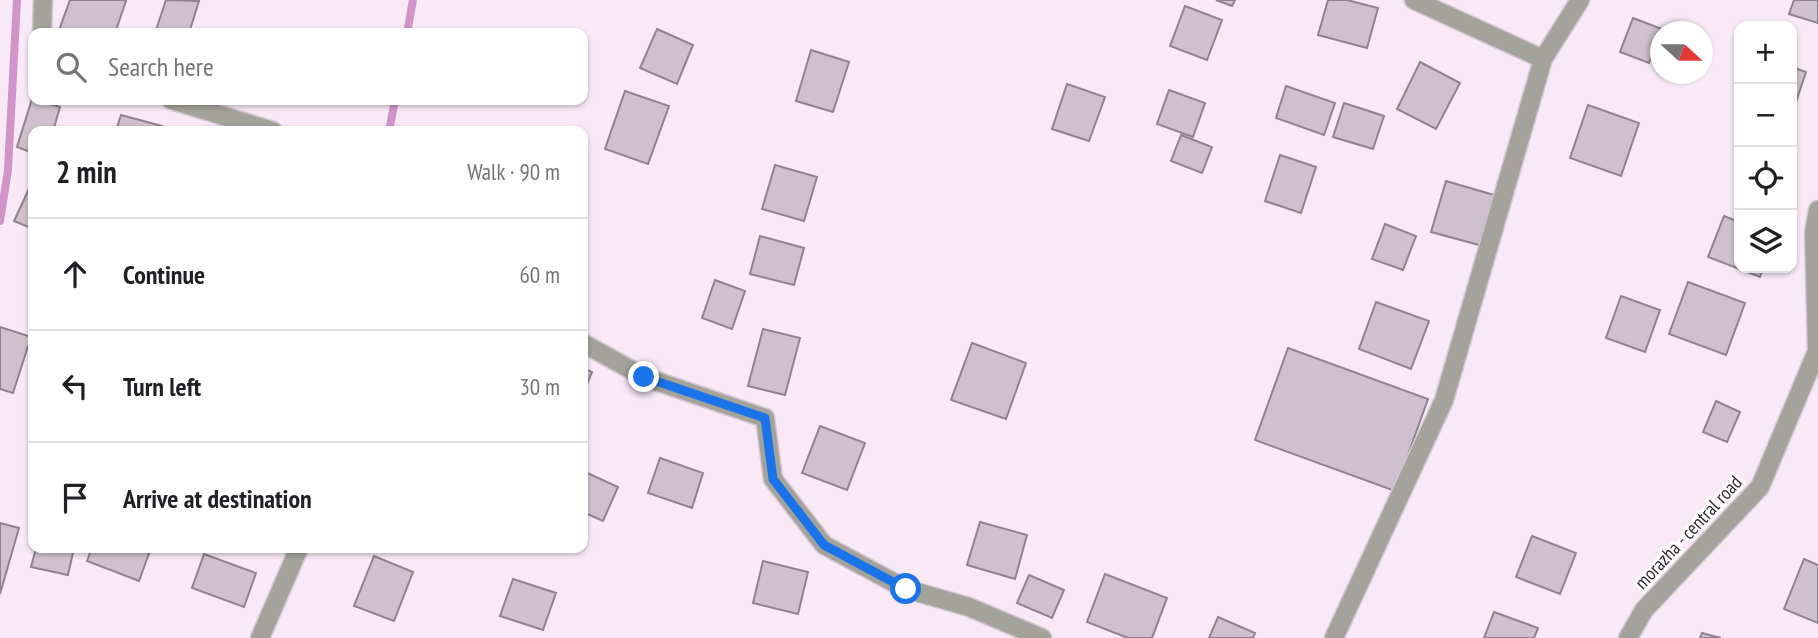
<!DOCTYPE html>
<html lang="en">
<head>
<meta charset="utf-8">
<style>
  body { margin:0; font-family:"PT Sans Narrow",sans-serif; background:#f2f2f2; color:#202124 }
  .controls { position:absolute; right:21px; top:21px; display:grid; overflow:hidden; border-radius:14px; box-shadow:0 2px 5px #0004 }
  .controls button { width:63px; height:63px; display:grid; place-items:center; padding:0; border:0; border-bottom:2px solid #e0e0e0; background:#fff; color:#202124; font:35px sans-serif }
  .compass { position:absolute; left:1650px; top:21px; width:63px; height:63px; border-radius:50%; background:#fff; box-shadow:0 2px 5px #0004; rotate:111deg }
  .stop { position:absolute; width:21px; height:21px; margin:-16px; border:5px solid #1a73e8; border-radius:50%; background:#fff }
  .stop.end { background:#1a73e8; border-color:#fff; box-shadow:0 2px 7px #0008 }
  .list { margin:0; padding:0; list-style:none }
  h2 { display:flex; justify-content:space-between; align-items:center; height:91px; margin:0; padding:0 28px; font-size:30px }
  h2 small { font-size:23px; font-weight:400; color:#757577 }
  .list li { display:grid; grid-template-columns:46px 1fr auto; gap:21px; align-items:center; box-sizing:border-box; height:112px; padding:0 28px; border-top:2px solid #e0e0e0 }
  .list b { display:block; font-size:26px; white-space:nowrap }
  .list em { font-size:23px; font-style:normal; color:#757577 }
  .icon { flex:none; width:38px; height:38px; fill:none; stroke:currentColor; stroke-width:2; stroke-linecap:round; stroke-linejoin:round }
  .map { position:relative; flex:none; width:1818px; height:638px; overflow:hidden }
  .search { position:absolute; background:#fff; box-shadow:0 2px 5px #0004; left:28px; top:28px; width:560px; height:77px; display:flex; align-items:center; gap:18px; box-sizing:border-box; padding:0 24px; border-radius:14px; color:#757577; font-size:26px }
  .panel { position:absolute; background:#fff; box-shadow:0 2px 5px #0004; left:28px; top:126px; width:560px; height:427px; border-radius:14px }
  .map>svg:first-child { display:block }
</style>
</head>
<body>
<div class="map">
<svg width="1818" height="638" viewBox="0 0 1818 638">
  <rect width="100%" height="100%" fill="#f9e9f7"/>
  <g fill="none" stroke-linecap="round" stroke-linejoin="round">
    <path stroke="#d094c9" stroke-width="8" d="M407,33L413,0
      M389,131L395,100
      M0,221L8,170L17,0"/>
  </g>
  <path fill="#d0c0cd" stroke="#90828e" stroke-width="2" d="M70,0H124L126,1L115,33H58Z
    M166,0L199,1L189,33H155Z
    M1216,0H1235L1232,6Z
    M1328,0H1347L1378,8L1367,48L1318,35Z
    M1794,0H1818V23L1789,14Z
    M1185,6L1222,20L1207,60L1170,46Z
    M1633,18L1662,29L1649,63L1620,52Z
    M657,29L693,45L677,84L640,68Z
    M811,50L849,62L833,112L796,101Z
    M1420,62L1460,83L1436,129L1397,109Z
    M1792,67L1806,72L1794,108L1792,107Z
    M1067,84L1105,97L1089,141L1052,129Z
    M1286,86L1335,103L1324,135L1276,118Z
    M1169,90L1205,103L1193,137L1157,124Z
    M625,91L669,106L648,164L605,149Z
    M32,99L60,107L53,131H33V153L17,147Z
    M1344,103L1384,116L1373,149L1333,137Z
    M1588,105L1639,123L1621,176L1570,158Z
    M121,115L162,126L161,131H116Z
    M1181,135L1212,147L1202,173L1171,161Z
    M1280,155L1316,167L1301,213L1265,201Z
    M775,165L817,177L804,221L762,209Z
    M33,180V229L14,221Z
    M1446,181L1494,195L1479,245L1431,232Z
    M1724,216L1739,222V268H1763L1760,277L1708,257Z
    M1385,224L1416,236L1403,270L1372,259Z
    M760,236L804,248L794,285L750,274Z
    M715,280L745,291L732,329L702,318Z
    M1688,282L1745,303L1726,355L1669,334Z
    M1621,296L1660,310L1645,352L1606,338Z
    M1376,302L1429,321L1411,369L1359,349Z
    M0,327L31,337L13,393L0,389Z
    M763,329L800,338L785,395L748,386Z
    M972,343L1026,363L1006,419L951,400Z
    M1288,348L1428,399L1395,491L1255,440Z
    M583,368L592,372L583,394Z
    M1716,401L1740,412L1727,442L1703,432Z
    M820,426L865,443L847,490L802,473Z
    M660,458L703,473L692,508L648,493Z
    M583,471L618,487L603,521L583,512Z
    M980,522L1027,535L1015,579L967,565Z
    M0,523L19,528L0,594Z
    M1532,536L1576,553L1560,594L1516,577Z
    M36,548H74L68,575L31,567Z
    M92,548H151L139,581L87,561Z
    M204,554L256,573L244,607L192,588Z
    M374,556L413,572L394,621L354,606Z
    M1804,559L1818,565V623L1784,609Z
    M763,561L808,572L798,614L753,603Z
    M1105,574L1167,598L1152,638H1128L1087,622Z
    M1029,575L1064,590L1052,618L1017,603Z
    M513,579L556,593L543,630L500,616Z
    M1494,612L1538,628L1534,638H1484Z
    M1218,617L1255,633L1253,638H1209Z
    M1702,633L1721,638H1700Z"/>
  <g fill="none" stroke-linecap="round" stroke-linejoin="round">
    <defs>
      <path id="minor" d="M1414,0L1543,59
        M42,33L43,0
        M171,100L273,131
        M583,343L644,377L765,418L773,479L824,545L906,589L969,607L1042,638
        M260,638L299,548
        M1334,638L1444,400L1543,59L1580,0
        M1628,638L1644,610L1760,487L1817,351L1814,232L1818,210"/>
    </defs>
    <use href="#minor" stroke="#d5c6d3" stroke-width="21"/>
    <use href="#minor" stroke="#a4a39b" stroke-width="18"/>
  </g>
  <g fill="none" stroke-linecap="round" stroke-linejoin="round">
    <path stroke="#1a73e8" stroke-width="9" d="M644,377L765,418L773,479L824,545L906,589"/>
  </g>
  <g text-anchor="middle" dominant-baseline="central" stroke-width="6" stroke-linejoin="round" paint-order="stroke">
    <g font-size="19" fill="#2f292e" stroke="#fff">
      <text transform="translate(1688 532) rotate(-47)">morazha - central road</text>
    </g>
  </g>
</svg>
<div class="controls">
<button>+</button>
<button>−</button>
<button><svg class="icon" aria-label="locate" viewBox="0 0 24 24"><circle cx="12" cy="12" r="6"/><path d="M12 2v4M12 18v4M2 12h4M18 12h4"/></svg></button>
<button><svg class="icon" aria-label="layers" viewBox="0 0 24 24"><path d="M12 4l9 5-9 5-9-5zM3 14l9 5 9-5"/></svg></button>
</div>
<svg class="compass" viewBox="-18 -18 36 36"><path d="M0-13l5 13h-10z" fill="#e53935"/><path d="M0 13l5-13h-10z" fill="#757577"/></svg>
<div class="stop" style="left:906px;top:589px"></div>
<div class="stop end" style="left:644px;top:377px"></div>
<div class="search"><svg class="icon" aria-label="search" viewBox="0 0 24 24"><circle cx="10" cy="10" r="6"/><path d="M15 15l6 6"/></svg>Search here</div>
<section class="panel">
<h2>2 min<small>Walk · 90 m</small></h2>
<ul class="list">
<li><svg class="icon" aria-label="ahead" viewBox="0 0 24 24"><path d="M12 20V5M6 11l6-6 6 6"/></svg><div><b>Continue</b></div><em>60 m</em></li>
<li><svg class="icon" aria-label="left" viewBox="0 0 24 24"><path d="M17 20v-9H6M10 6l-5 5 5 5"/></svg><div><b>Turn left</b></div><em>30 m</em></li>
<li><svg class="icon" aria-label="arrive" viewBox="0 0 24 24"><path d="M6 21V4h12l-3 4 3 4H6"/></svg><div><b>Arrive at destination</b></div></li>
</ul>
</section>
</div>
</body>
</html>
